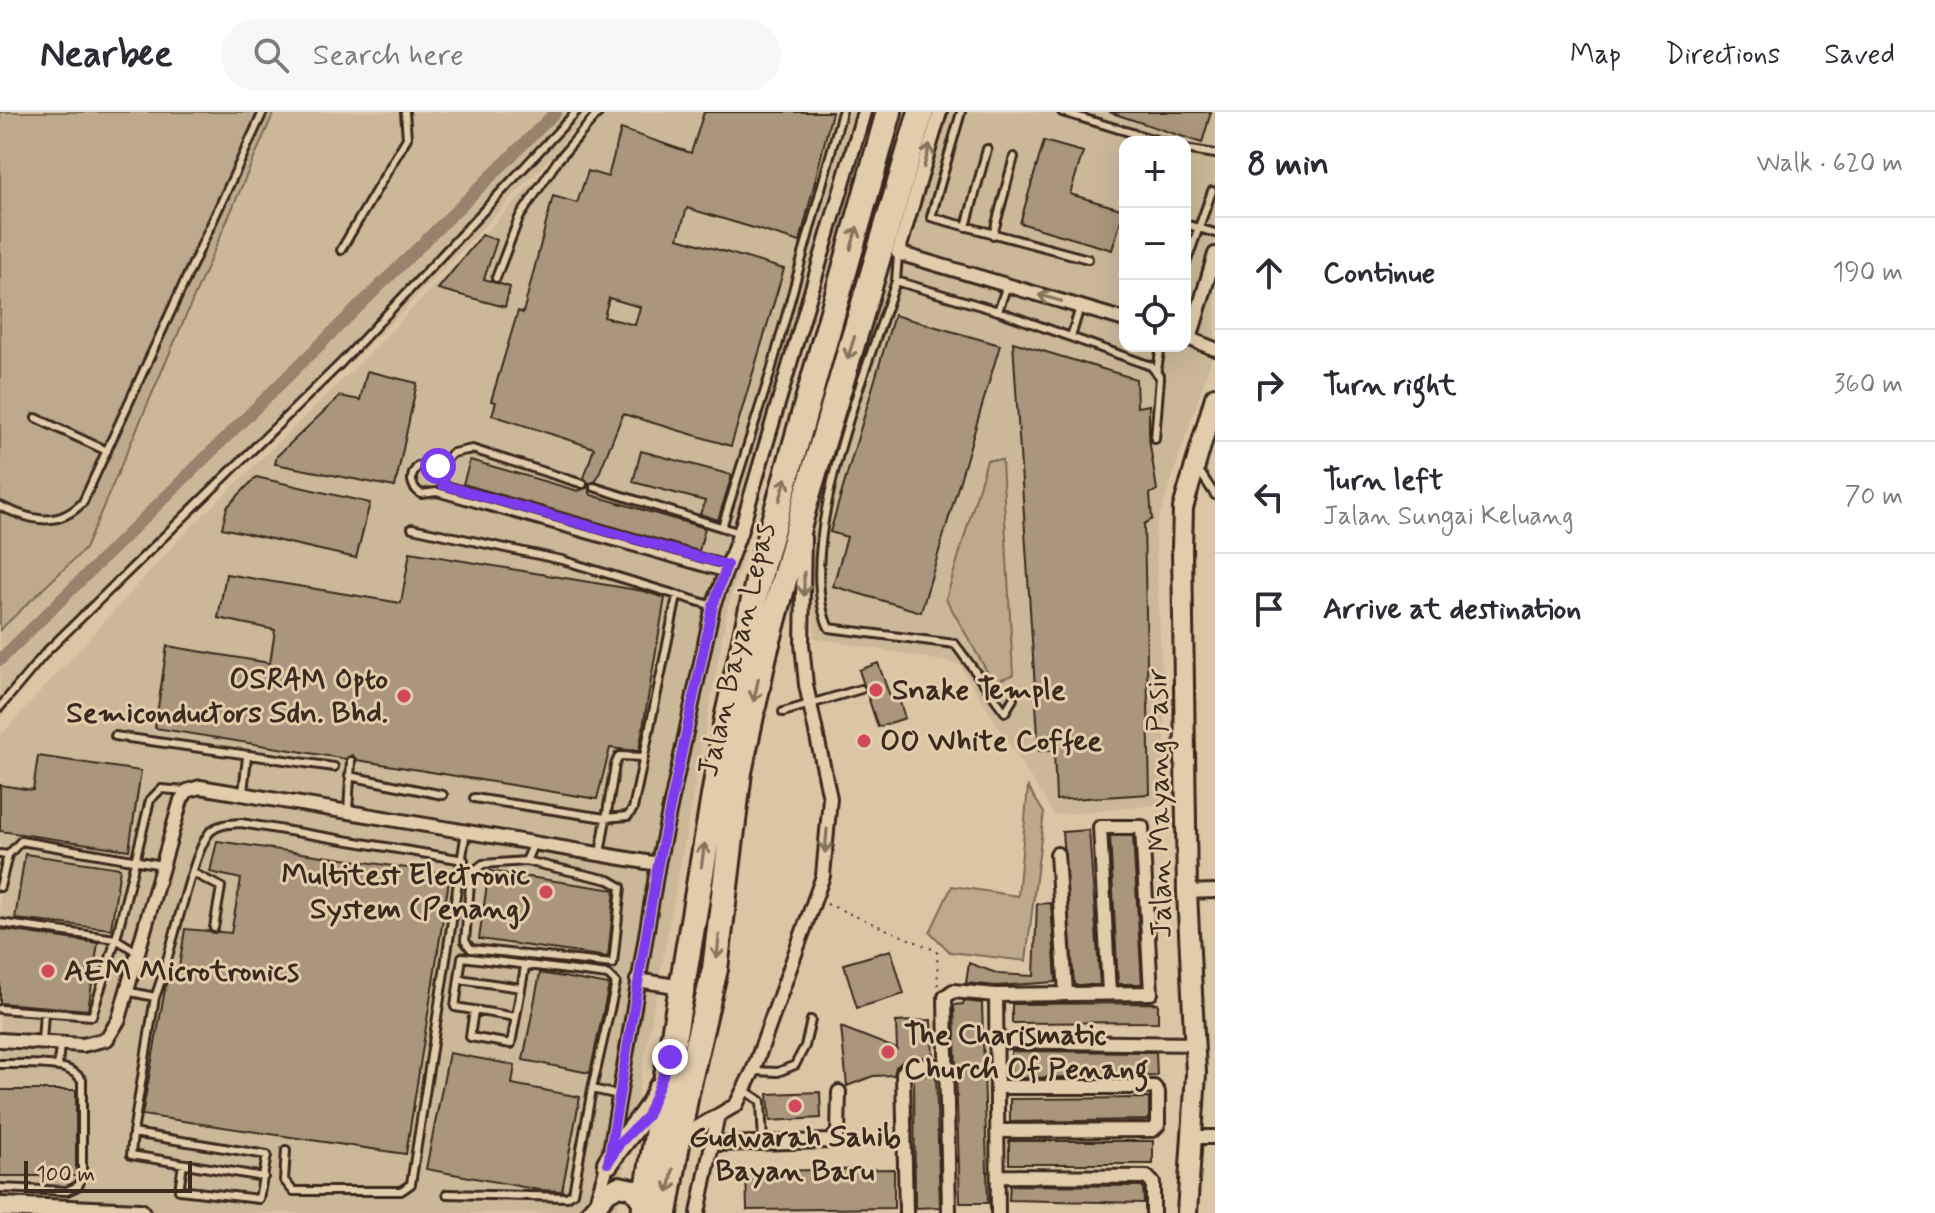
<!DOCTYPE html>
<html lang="en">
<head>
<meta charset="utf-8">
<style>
  body { margin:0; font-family:Mynerve,sans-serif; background:#f7f7f7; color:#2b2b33 }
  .controls { position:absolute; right:24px; top:24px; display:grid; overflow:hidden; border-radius:16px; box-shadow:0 8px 32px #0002 }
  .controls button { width:72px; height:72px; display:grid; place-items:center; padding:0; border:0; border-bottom:2px solid #e1e1e2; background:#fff; color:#2b2b33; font:40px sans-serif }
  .scale { position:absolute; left:24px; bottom:20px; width:168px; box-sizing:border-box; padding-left:8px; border:4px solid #3b2a1e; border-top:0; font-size:22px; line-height:28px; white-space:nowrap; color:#3b2a1e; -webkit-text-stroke:6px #e1ccab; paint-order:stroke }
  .stop { position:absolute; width:24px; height:24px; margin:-18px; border:6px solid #7c3aed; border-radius:50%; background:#fff }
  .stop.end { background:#7c3aed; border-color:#fff; box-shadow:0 2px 8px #0008 }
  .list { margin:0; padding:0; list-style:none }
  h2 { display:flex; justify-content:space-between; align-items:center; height:104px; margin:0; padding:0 32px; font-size:34px }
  h2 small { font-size:26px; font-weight:400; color:#7c7c81 }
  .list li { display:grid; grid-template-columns:52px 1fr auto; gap:24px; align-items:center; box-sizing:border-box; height:112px; padding:0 32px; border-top:2px solid #e1e1e2 }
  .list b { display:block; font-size:30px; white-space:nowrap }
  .list p { margin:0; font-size:26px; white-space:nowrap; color:#7c7c81 }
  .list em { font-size:26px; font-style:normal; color:#7c7c81 }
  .icon { flex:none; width:44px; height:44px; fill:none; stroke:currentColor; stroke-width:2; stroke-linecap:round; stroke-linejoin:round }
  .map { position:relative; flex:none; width:1215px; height:1101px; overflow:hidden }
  header { display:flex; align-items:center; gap:48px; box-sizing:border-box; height:112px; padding:0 40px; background:#fff; border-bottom:2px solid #e1e1e2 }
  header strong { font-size:38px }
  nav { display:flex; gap:44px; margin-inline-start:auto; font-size:28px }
  .search { width:560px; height:72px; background:#f7f7f7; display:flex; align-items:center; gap:20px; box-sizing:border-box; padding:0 28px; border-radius:44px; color:#7c7c81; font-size:30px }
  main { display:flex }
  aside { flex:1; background:#fff }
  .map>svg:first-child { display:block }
</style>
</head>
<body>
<header>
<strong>Nearbee</strong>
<div class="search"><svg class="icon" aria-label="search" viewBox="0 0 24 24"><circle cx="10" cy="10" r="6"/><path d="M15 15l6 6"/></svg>Search here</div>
<nav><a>Map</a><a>Directions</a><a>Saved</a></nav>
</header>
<main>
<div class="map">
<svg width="1215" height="1101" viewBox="0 0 1215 1101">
  <rect width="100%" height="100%" fill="#dac6a5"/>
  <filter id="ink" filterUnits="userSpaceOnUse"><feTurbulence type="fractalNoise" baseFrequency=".0125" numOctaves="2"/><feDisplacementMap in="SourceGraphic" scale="16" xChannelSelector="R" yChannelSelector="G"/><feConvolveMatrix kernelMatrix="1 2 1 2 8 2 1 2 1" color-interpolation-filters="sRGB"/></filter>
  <g filter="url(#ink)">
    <path fill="#cbb899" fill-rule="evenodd" d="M0,0H587L555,41L401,201L24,568L0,607Z
      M601,0H875L728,494L616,1101H0V624L183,423L367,244Z
      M929,0H1215V236L1155,418L1168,692L1054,703L959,552L815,526L808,440L809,387ZM1125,30H1185V234H1125Z"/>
    <path fill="#bda98c" stroke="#7c6a55" stroke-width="2" d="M0,0H274L85,437L0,518Z
      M987,348H1002L1013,563L993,570L946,487Z
      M1028,675L1044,701L1026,849L950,840L930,820L952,774L1018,784Z"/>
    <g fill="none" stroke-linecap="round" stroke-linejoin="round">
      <path stroke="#97836c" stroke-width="12" d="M0,548L556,0"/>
    </g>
    <path fill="#a9967c" stroke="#3b2a1e" stroke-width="2" fill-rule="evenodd" d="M704,0H832L800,130L687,96L678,126L784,157L731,334L623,302L596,369L589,372L584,366L594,336L492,303L496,290L491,289L518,199L523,201L553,84L577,91L588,59L608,65L621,17L691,41ZM609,186L640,195L635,213L604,205Z
      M1109,0H1211L1202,31Z
      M1044,29L1083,40L1070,82L1124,98L1112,138L1020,111Z
      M482,123L497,128L484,167L510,175L505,195L438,177Z
      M894,203L1000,233L921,500L833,474L847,425L830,420Z
      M1013,230L1136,267L1137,295L1149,293V327L1157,378L1150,382L1152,407L1144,412L1150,682L1056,688L1054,639H1039Z
      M367,259L417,271L395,375L275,352L277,344L340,284L360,288Z
      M641,339L732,363L718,408L700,402L705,389L633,370Z
      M470,348L578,379L588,375L591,383L705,416L699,439L463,372Z
      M256,365L370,391L356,446L222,416L227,395Z
      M410,440L643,479L665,486L639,639L610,636L597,687L357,648L352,643L346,647L155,616L167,534L270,551L275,518L218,506L226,462L401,491Z
      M878,551L891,587L898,584L905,606L878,615L859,558Z
      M38,644L141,659L129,738L0,719V673L33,678Z
      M1089,718L1100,873H1074L1062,720Z
      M1110,724H1133L1142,872H1118Z
      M217,729L450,762L406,1042L142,1003L166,872L167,869H177L185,817L231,821L241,767L210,760Z
      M25,742L120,756L111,817L15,807Z
      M489,759L615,778L608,845L479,827Z
      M1051,791L1056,870L996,874L966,871L969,851L999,862L1034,864L1037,792Z
      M0,817L98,831L88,898L0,891Z
      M891,838L904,882L857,896L844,852Z
      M540,861L609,873L590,961L523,948Z
      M964,889L982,891L988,1091H960L954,893L963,892Z
      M1158,891V910L1012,911V892Z
      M931,908L933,945L907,946L896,955L894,963L873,964L847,974L841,915L897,937L896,910Z
      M1011,939L1156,940L1157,964L1011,966Z
      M449,941L515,953L512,972L580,985L562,1079L539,1078L426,1057Z
      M914,963H936L940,1095L915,1096Z
      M0,978H76V1064H0Z
      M820,980L821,1006L770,1009L768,982Z
      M1149,986V1008L1010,1010V987Z
      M1009,1029H1153V1052H1009Z
      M894,1057V1096L747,1098L746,1059Z
      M1010,1073L1143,1074L1144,1091L1009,1088Z"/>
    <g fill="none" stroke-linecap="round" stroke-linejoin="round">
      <defs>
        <path id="lane" d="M961,0L931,105L1088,147
          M1062,0L1162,30
          M1185,37L1215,42
          M1185,112L1215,121
          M966,115L987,37
          M993,123L1014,45
          M341,138L407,26L405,0
          M898,143L896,169C869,251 792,437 829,516L955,532L1005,600L1013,587
          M1185,154L1212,79
          M496,166L519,106L558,48L599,0
          M896,169L998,199L1151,254L1160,265L1155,327
          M998,199L1007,173
          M1071,225L1080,195
          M1157,258L1161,234
          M36,306L107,339
          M438,354L453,341L472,337L583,372
          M1198,357L1215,383
          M594,375L740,421
          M0,394C30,408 58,417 83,390L263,0
          M722,415L771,259L842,0
          M412,416L562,448L713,494
          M724,461L437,380L421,382C410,374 409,364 418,354L434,352L442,358L443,373L727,453
          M0,595L46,540L340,252L576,0
          M783,600L861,577
          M115,624L334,655
          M349,664L443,683
          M243,680L247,645
          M474,686L605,706L628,704L633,697L677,484
          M348,699L351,649
          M0,742L8,743L21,729L162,753
          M600,742L615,653L619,644L644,645
          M526,749L483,752L471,761L465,829L471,837L613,852L621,775L609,768L526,749L534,731
          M193,761L221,775L214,816
          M0,775L8,743
          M0,811L116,827L137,840
          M459,867L521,876
          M126,879L155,885C169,853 193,735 211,719C219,712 230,712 241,711L464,748
          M155,885L133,1021L267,1043L259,1087L179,1078L183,1052
          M0,897L92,904L116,827L150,688L161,677L187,679
          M474,898L470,925L511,932L525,855
          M516,905L455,895L462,845L608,863L616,871L592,977
          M42,930L44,900
          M0,952C24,953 67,947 82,968V1065L78,1074L67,1079L0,1076
          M58,955L60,931
          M753,959L778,960L795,953L805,934L811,908
          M744,978L761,989L763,1031
          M133,1021L131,1043L264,1065
          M286,1038L284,1068L293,1079H401L411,1072L466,719
          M447,1082L567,1085L573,1081L592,977L619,983"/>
        <path id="street" d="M940,0L898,141L1125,208
          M1185,225L1215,237
          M1190,227L1215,142
          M1057,742L1066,881
          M1187,780L1215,779
          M637,868L682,875
          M996,883L998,1101
          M0,928L83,933L107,927L119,907L181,688L187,679L200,675L658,752
          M997,929L1194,932
          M998,975H1154L1158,980V1013L1153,1018L999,1019
          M1194,1025H1215
          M679,1026L736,993L753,959L823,764L830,686L806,573L802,532L804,426
          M714,1032L830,1029L838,1021L839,980
          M999,1064L1147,1065L1153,1071V1101
          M596,1090L608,1051L658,752L713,494L740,421L864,0
          M698,1101L717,1007
          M906,1101L903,961L910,954H945
          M949,1101L945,885L953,879L996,883L1151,881L1142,715H1100L1109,881"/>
        <path id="secondary" d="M0,1095L140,1101
          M590,1101L608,1080L619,1074L633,1077L645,1094
          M1187,1101L1196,961L1187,780L1182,436L1183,396L1215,285"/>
        <path id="primary" d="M608,1051C624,1023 648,1006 659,976"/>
        <path id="highway" d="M644,1101L727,607L762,452L889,0
          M665,1101L686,981L715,857L739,660L764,543L804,394L921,0"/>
      </defs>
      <use href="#lane" stroke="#3b2a1e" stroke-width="12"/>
      <use href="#street" stroke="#3b2a1e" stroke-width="18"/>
      <use href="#secondary" stroke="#3b2a1e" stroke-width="24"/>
      <use href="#primary" stroke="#3b2a1e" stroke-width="26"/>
      <use href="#highway" stroke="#3b2a1e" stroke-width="30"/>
      <path stroke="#3b2a1e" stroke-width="2" stroke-dasharray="2 6" stroke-linecap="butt" d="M827,792L937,839L938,877"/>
      <use href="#lane" stroke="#e1ccab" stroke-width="6"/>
      <use href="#street" stroke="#e1ccab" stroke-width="12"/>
      <use href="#secondary" stroke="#e1ccab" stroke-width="18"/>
      <use href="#primary" stroke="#e1ccab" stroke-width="20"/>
      <use href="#highway" stroke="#e1ccab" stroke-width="24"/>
    </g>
    <defs><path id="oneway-shaft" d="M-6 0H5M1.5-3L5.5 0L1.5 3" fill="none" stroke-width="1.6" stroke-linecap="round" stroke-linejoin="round" transform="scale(2)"/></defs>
    <g stroke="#86735d">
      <use href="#oneway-shaft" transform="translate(927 44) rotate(-74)"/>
      <use href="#oneway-shaft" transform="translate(854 126) rotate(-74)"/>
      <use href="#oneway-shaft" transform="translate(1050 186) rotate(-164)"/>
      <use href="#oneway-shaft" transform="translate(851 236) rotate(107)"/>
      <use href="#oneway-shaft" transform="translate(783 377) rotate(-74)"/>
      <use href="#oneway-shaft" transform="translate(804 472) rotate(90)"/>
      <use href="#oneway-shaft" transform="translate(756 578) rotate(102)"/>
      <use href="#oneway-shaft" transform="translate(826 729) rotate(95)"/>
      <use href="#oneway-shaft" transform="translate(703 743) rotate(-82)"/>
      <use href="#oneway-shaft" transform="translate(718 835) rotate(96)"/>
      <use href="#oneway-shaft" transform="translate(671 1069) rotate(100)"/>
    </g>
  </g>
  <g fill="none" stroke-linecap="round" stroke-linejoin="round" filter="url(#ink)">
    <path stroke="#7c3aed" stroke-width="10" d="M438,354L444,363L443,373L727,453L713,494L658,752L608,1051L620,1031L647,1004L670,945"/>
  </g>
  <g fill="#d1495b" stroke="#e1ccab" stroke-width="3">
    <circle cx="876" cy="578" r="8"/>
    <circle cx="404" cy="584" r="8"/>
    <circle cx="864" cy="629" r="8"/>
    <circle cx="546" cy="780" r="8"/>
    <circle cx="48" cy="859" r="8"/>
    <circle cx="888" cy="940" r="8"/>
    <circle cx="795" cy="994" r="8"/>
  </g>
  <g text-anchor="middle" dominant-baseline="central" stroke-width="6" stroke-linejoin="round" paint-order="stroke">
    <g font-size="30" fill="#3b2a1e" stroke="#e1ccab">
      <text transform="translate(737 538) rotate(-77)">Jalan Bayan Lepas</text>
      <text transform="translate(1160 691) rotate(-91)">Jalan Mayang Pasir</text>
    </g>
    <g font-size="30" font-weight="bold" fill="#3b2a1e" stroke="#e1ccab" text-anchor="start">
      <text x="388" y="567" text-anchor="end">OSRAM Opto<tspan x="388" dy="34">Semiconductors Sdn. Bhd.</tspan></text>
      <text x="892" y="578">Snake Temple</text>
      <text x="880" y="629">OO White Coffee</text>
      <text x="530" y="763" text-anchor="end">Multitest Electronic<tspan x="530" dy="34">System (Penang)</tspan></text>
      <text x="64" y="859">AEM Microtronics</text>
      <text x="904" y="923">The Charismatic<tspan x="904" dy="34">Church Of Penang</tspan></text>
      <text x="795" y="1025" text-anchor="middle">Gudwarah Sahib<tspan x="795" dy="34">Bayan Baru</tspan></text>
    </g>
  </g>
</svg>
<div class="controls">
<button>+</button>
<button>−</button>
<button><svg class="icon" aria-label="locate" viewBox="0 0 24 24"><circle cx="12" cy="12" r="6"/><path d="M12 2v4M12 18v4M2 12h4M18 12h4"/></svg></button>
</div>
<div class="scale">100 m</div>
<div class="stop" style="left:438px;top:354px"></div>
<div class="stop end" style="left:670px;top:945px"></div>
</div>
<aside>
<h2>8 min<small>Walk · 620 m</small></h2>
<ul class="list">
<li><svg class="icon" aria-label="ahead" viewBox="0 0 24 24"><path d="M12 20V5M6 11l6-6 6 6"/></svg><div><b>Continue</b></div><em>190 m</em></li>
<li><svg class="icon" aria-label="right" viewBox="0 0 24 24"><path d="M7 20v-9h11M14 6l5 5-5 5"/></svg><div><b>Turn right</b></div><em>360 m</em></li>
<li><svg class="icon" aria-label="left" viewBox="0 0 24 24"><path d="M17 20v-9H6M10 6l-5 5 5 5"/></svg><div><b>Turn left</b><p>Jalan Sungai Keluang</p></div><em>70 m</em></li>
<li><svg class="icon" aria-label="arrive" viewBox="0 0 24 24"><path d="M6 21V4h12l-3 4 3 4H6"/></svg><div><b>Arrive at destination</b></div></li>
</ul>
</aside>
</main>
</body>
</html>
